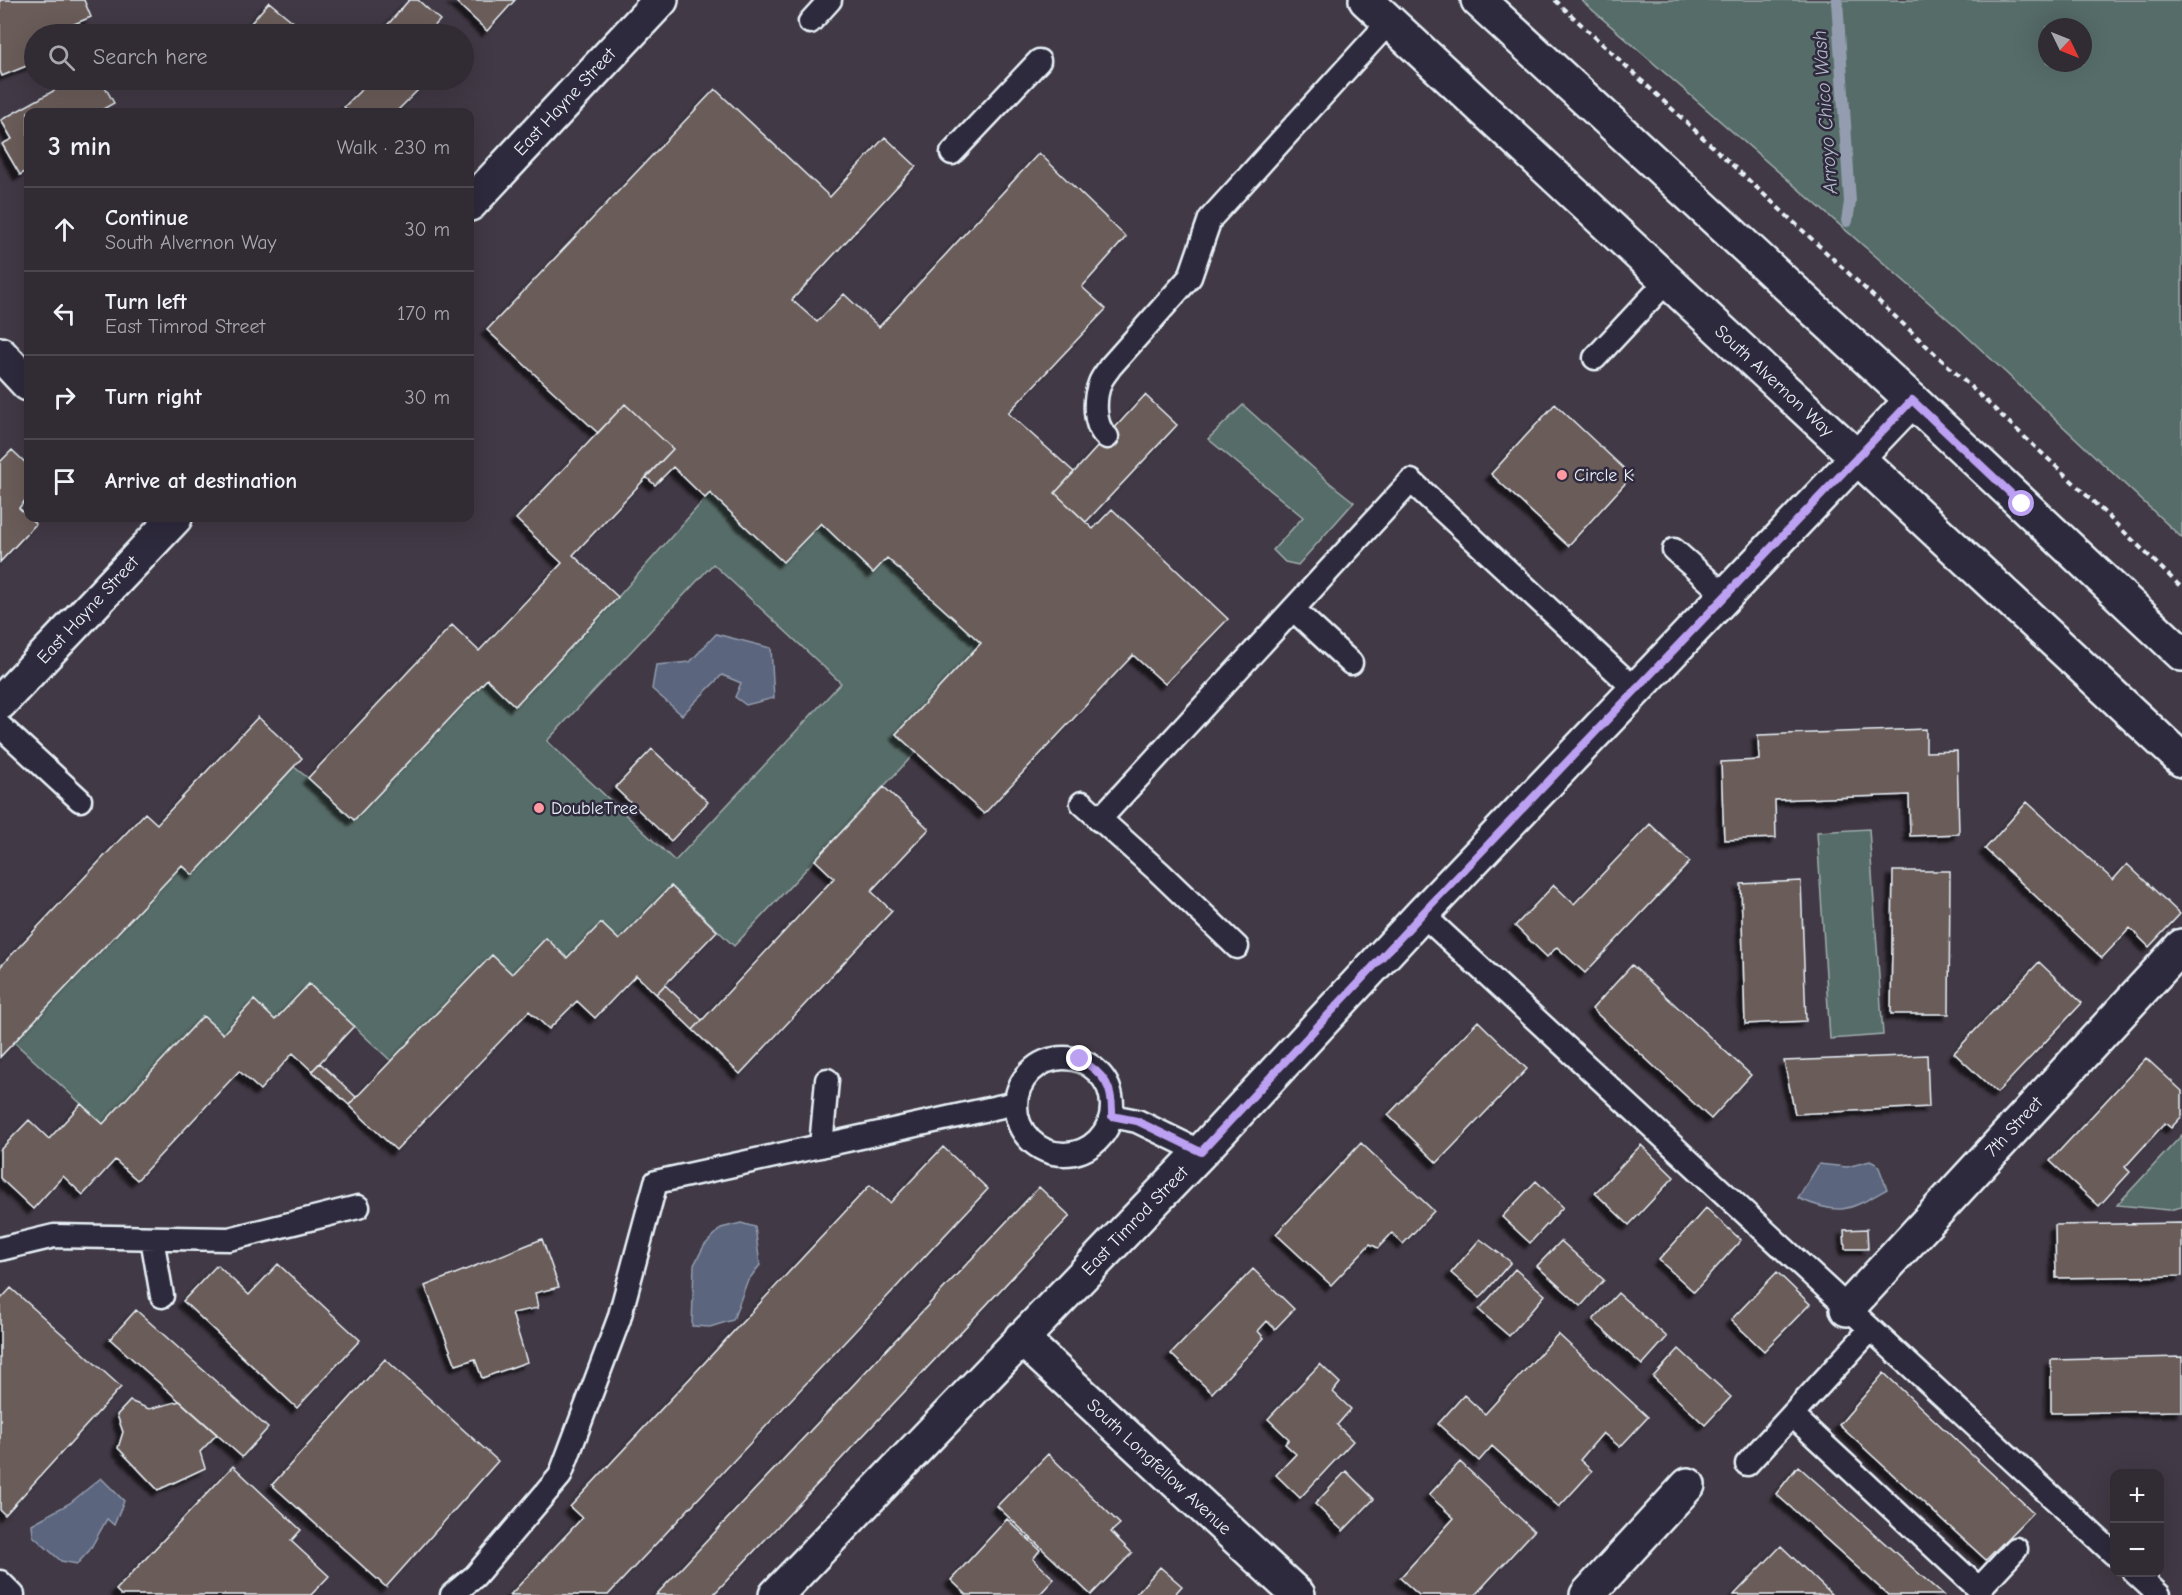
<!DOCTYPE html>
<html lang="en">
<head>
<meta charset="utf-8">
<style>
  body { margin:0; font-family:"Comic Neue",sans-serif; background:#39333c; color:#f1f3f6 }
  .controls { position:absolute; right:18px; bottom:18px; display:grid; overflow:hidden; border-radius:12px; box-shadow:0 6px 24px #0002 }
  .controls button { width:54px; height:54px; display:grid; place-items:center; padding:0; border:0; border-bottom:2px solid #4c474f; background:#312b34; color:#f1f3f6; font:30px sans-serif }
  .compass { position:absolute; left:2038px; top:18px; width:54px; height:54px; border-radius:50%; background:#312b34; box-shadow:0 6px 24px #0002; rotate:133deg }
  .stop { position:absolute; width:18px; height:18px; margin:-14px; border:4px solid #bca0f2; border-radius:50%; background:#fff }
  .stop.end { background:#bca0f2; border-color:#fff; box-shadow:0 2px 6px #0008 }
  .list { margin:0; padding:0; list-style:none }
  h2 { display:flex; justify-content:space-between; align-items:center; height:78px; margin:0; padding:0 24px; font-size:26px }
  h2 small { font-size:20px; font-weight:400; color:#a8a7ac }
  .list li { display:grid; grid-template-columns:39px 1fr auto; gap:18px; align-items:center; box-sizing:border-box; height:84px; padding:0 24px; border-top:2px solid #4c474f }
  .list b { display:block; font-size:22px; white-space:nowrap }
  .list p { margin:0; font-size:20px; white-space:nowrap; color:#a8a7ac }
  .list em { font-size:20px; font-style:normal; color:#a8a7ac }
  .icon { flex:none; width:33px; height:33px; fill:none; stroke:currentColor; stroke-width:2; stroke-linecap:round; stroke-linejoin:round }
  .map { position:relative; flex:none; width:2182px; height:1595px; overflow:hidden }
  .search { position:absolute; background:#312b34; box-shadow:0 6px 24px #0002; left:24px; top:24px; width:450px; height:66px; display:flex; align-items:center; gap:15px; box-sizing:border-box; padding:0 21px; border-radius:33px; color:#a8a7ac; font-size:22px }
  .panel { position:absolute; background:#312b34; box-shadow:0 6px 24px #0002; left:24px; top:108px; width:450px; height:414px; border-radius:12px }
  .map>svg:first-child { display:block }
</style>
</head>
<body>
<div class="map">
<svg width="2182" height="1595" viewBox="0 0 2182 1595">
  <defs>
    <filter id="shadow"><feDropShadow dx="-5.5" dy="5.5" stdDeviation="1.5" flood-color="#0009"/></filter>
  </defs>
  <rect width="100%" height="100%" fill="#413945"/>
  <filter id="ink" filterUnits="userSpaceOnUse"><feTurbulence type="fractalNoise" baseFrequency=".0167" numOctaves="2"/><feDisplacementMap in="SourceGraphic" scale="12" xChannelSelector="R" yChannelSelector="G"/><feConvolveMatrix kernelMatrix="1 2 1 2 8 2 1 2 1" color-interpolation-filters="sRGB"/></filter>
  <g filter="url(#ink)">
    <path fill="#576c67" stroke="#a0aeb0" stroke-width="1.5" fill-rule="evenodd" d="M1581,0H2182V538L1957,327ZM2047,27H2083V63H2047Z
      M1243,405L1330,483L1354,502L1298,565L1285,562L1273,550L1303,517L1208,439Z
      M710,493L783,561L821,523L873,573L887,558L981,643L896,734L916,752L734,946L671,886L619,940L601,923L567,958L546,938L512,974L492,955L391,1061L309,984L275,1020L254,1000L223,1034L203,1016L103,1124L14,1042L182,865L193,875L294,767L308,778L354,820L487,679L515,706L618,597ZM713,564L841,683L675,861L547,741Z
      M1869,829L1883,1035L1830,1039L1817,832Z
      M2182,1135V1207L2169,1210L2117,1205Z"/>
    <path fill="#5b657e" stroke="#939daf" stroke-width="1.5" d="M716,634L771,648L774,698L746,705L735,697L741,683L722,675L682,715L652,689L656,665L690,662Z
      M1870,1161L1878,1165L1887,1189C1850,1210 1840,1217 1798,1198L1819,1164L1847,1167Z
      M741,1223L755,1227L760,1265L747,1282L733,1320L710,1327L692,1326L694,1265L704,1246L721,1228Z
      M101,1478L124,1501L114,1525L107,1519L89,1551L77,1564L61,1561L33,1536L32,1524L70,1503Z"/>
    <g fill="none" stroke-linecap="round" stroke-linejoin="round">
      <path stroke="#939daf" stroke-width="12" d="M1837,0L1850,202L1847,221"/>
    </g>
    <path fill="#6b5c59" stroke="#e8f1f8" stroke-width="1.5" filter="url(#shadow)" d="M0,0H84L91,17L50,34H34V63L2,76L0,71Z
      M409,0H418L440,20L427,34H388L384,29Z
      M454,0H515L487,31Z
      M269,2L296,24L288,34H249L245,30Z
      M73,80H101L114,103L98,112H28V170L20,175L2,144L12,139L1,120Z
      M371,80H428L396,112H350L344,107Z
      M715,89L830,197L885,137L916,166L792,300L817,322L844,294L879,327L1039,153L1126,237L1082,287L1106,309L1008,413L1074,472L1055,493L1093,529L1112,509L1228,619L1165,684L1133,655L984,814L896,734L981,643L887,558L873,573L821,523L783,562L710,493L705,498L673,467L655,485L646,477L673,449L625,404L598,433L487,330Z
      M1145,395L1177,425L1086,522L1055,493Z
      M625,404L673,449L573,555L618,597L515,706L487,679L354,820L308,778L452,625L479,651L562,563L516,519Z
      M1555,404L1632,476L1568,546L1491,474Z
      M12,450L28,465V497L19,508L36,524L0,562V462Z
      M258,717L302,758L193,875L182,865L0,1057V967L145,813L157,824Z
      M1926,729V752L1957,751L1959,834L1910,836L1909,795L1775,800L1776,838L1724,840L1721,762L1759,760L1758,735Z
      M652,749L708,802L671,841L615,788Z
      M884,787L929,829L871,891L892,911L740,1074L693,1030L834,878L815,860Z
      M2027,802L2113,880L2127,864L2180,914L2149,947L2130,928L2102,958L1985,849Z
      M1650,824L1690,862L1585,973L1557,947L1547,957L1515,926L1554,885L1574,904Z
      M1893,871H1950L1949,1014H1891Z
      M1801,881L1806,1021L1745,1024L1741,884Z
      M671,886L717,931L656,994L636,975L595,1018L577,1001L549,1029L529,1011L396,1150L349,1105L492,955L512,974L546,938L567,958L601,923L619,940Z
      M2039,962L2082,1003L1997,1093L1954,1053Z
      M1632,965L1751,1075L1711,1119L1592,1009Z
      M309,984L354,1026L312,1071L293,1053L260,1090L239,1071L137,1180L115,1160L83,1195L63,1176L33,1209L0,1178V1150L29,1120L49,1139L81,1104L103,1124L203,1016L223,1034L254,1000L275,1020Z
      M665,985L702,1020L693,1030L656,994Z
      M1478,1021L1527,1069L1437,1163L1388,1115Z
      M1927,1055L1929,1107L1795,1114L1784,1061Z
      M2146,1058L2182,1091V1116L2171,1128L2165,1123L2125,1167L2130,1172L2099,1206L2050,1161Z
      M320,1063L356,1097L349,1105L312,1071Z
      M1361,1143L1434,1211L1403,1244L1392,1233L1378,1248L1370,1244L1331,1285L1276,1234Z
      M1641,1145L1674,1177L1629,1225L1595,1193Z
      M943,1147L988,1189L608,1595H510L582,1518L570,1507L870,1185L890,1203Z
      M1536,1181L1563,1207L1530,1243L1502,1217Z
      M1039,1187L1070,1216L713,1595H656Z
      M1706,1208L1741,1240L1694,1292L1659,1260Z
      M2182,1223V1276L2056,1278L2055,1225Z
      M1867,1229L1868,1249H1845L1844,1230Z
      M542,1239L559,1287L535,1293L538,1308L512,1313L527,1362L482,1378L475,1359L456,1365L425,1286Z
      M1480,1239L1511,1262L1480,1298L1451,1273Z
      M1561,1241L1604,1280L1581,1306L1537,1266Z
      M278,1264L360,1340L297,1408L183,1301L217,1265L249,1295Z
      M1253,1269L1294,1309L1275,1329L1267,1321L1258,1331L1264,1338L1212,1393L1171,1354Z
      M1515,1269L1545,1295L1509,1336L1479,1310Z
      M1777,1272L1810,1304L1764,1351L1731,1320Z
      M11,1288L121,1387L5,1515L0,1510V1300Z
      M1618,1293L1667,1337L1642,1365L1593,1320Z
      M136,1310L268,1428L242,1457L110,1339Z
      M1558,1334L1648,1417L1620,1447L1603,1433L1580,1460L1592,1471L1559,1507L1492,1446L1479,1461L1438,1424L1464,1395L1485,1414Z
      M1679,1349L1731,1397L1705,1425L1653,1377Z
      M2182,1357V1411L2051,1413V1360Z
      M385,1359L498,1461L386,1587L272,1485Z
      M1320,1364L1340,1383L1333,1392L1351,1409L1337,1425L1353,1441L1300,1498L1276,1475L1296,1454L1285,1444L1289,1439L1268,1419Z
      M1884,1373L2033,1512L1986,1560L1839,1425Z
      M130,1401L149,1409L180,1401L217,1434L200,1452L205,1468L158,1490L118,1448L123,1432L117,1415Z
      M1048,1454L1120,1524L1111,1532L1132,1553L1091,1595L997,1506Z
      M1460,1462L1534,1531L1475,1595H1419L1400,1578L1454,1518L1429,1495Z
      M233,1466L301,1530L291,1541L329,1576L311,1595H121L116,1590Z
      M1798,1466L1943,1595H1888L1776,1494Z
      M1346,1471L1374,1499L1343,1531L1315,1504Z
      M1007,1519L1040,1550L1033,1559L1054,1579L1039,1595H967L951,1580Z
      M1781,1546L1832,1595H1734Z
      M1160,1567L1182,1586L1174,1595H1135Z"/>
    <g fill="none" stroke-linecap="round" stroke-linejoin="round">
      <defs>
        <path id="lane" d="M810,22L830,0
          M952,153L1039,61
          M1595,358L1667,281
          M1107,437C1093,426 1094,398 1100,383C1102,377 1107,372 1110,367L1190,277L1210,219L1389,22
          M1674,550L1726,596
          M1293,609L1351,663
          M0,726L80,800
          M1082,803L1159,872L1237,947
          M1099,820L1411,481L1636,690
          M1422,914L2114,1554
          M1016 1106a48 48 0 1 1 96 0a48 48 0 1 1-96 0Z
          M1112,1116L1137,1121L1201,1152
          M821,1146L827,1080
          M152,1238L162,1296
          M0,1249L54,1236L229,1239L358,1207
          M1870,1330L1792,1415L1979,1589L2016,1549
          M1747,1464L1792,1415
          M2134,1572L2159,1595
          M0,1582L13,1595
          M452,1595L475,1576L560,1476L619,1319L656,1182L1016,1103"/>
        <path id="street" d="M470,204L661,0
          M0,354L28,384
          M0,703L175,518
          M1847,1309L2182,946
          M1021,1338L1298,1595
          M776,1595L1201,1152L1422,914L1912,400
          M1587,1595L1688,1485"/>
        <path id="primary" d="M1366,0L2182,760
          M1478,0L1912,400L2182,654"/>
      </defs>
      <use href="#lane" stroke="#e8f1f8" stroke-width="27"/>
      <use href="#street" stroke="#e8f1f8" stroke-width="38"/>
      <use href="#primary" stroke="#e8f1f8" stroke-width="38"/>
      <path stroke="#e8f1f8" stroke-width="4" stroke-dasharray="6 4.5" stroke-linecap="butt" d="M1555,0L2074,483L2182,588"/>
      <use href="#lane" stroke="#2f2a3d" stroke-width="22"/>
      <use href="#street" stroke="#2f2a3d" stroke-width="33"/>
      <use href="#primary" stroke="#2f2a3d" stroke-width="33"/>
    </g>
  </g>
  <g fill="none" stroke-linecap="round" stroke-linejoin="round" filter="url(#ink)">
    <path stroke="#bca0f2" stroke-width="8" d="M1080,1059C1105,1075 1113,1086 1112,1116L1137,1121L1201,1152L1422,914L1912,400L2022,504"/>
  </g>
  <g fill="#ff9aa2" stroke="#2f2a3d" stroke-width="2">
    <circle cx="1562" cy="475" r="6"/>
    <circle cx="539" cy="808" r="6"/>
  </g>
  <g text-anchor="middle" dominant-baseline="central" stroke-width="5" stroke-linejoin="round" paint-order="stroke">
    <g font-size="18" fill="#e8f1f8" stroke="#2f2a3d">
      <text transform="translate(565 102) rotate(-47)">East Hayne Street</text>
      <text transform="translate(1774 381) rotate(43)">South Alvernon Way</text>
      <text transform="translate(88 610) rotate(-47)">East Hayne Street</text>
      <text transform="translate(2014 1127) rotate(-47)">7th Street</text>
      <text transform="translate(1135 1221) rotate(-46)">East Timrod Street</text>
      <text transform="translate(1159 1467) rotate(43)">South Longfellow Avenue</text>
    </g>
    <g font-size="18" fill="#e8f1f8" stroke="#2f2a3d" text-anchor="start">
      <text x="1574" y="475">Circle K</text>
      <text x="551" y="808">DoubleTree</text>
    </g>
    <g font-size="20" font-style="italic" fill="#b0b9c7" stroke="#2f2a3d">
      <text transform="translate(1825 112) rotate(-94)">Arroyo Chico Wash</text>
    </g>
  </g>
</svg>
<div class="controls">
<button>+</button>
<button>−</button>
</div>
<svg class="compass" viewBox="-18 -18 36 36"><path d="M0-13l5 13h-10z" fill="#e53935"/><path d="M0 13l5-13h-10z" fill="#a8a7ac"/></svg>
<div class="stop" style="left:2022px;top:504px"></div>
<div class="stop end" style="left:1080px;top:1059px"></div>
<div class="search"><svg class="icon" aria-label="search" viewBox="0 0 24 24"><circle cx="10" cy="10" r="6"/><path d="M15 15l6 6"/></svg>Search here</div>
<section class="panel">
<h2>3 min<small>Walk · 230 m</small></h2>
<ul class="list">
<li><svg class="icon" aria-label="ahead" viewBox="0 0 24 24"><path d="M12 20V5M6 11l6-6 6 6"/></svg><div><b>Continue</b><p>South Alvernon Way</p></div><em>30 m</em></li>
<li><svg class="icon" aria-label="left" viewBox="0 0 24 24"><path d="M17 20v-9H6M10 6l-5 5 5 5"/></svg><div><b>Turn left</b><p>East Timrod Street</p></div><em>170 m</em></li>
<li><svg class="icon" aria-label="right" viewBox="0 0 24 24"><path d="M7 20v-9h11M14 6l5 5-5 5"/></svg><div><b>Turn right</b></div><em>30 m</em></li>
<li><svg class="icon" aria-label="arrive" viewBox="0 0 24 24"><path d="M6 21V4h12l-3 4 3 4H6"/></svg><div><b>Arrive at destination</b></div></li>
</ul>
</section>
</div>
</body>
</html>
